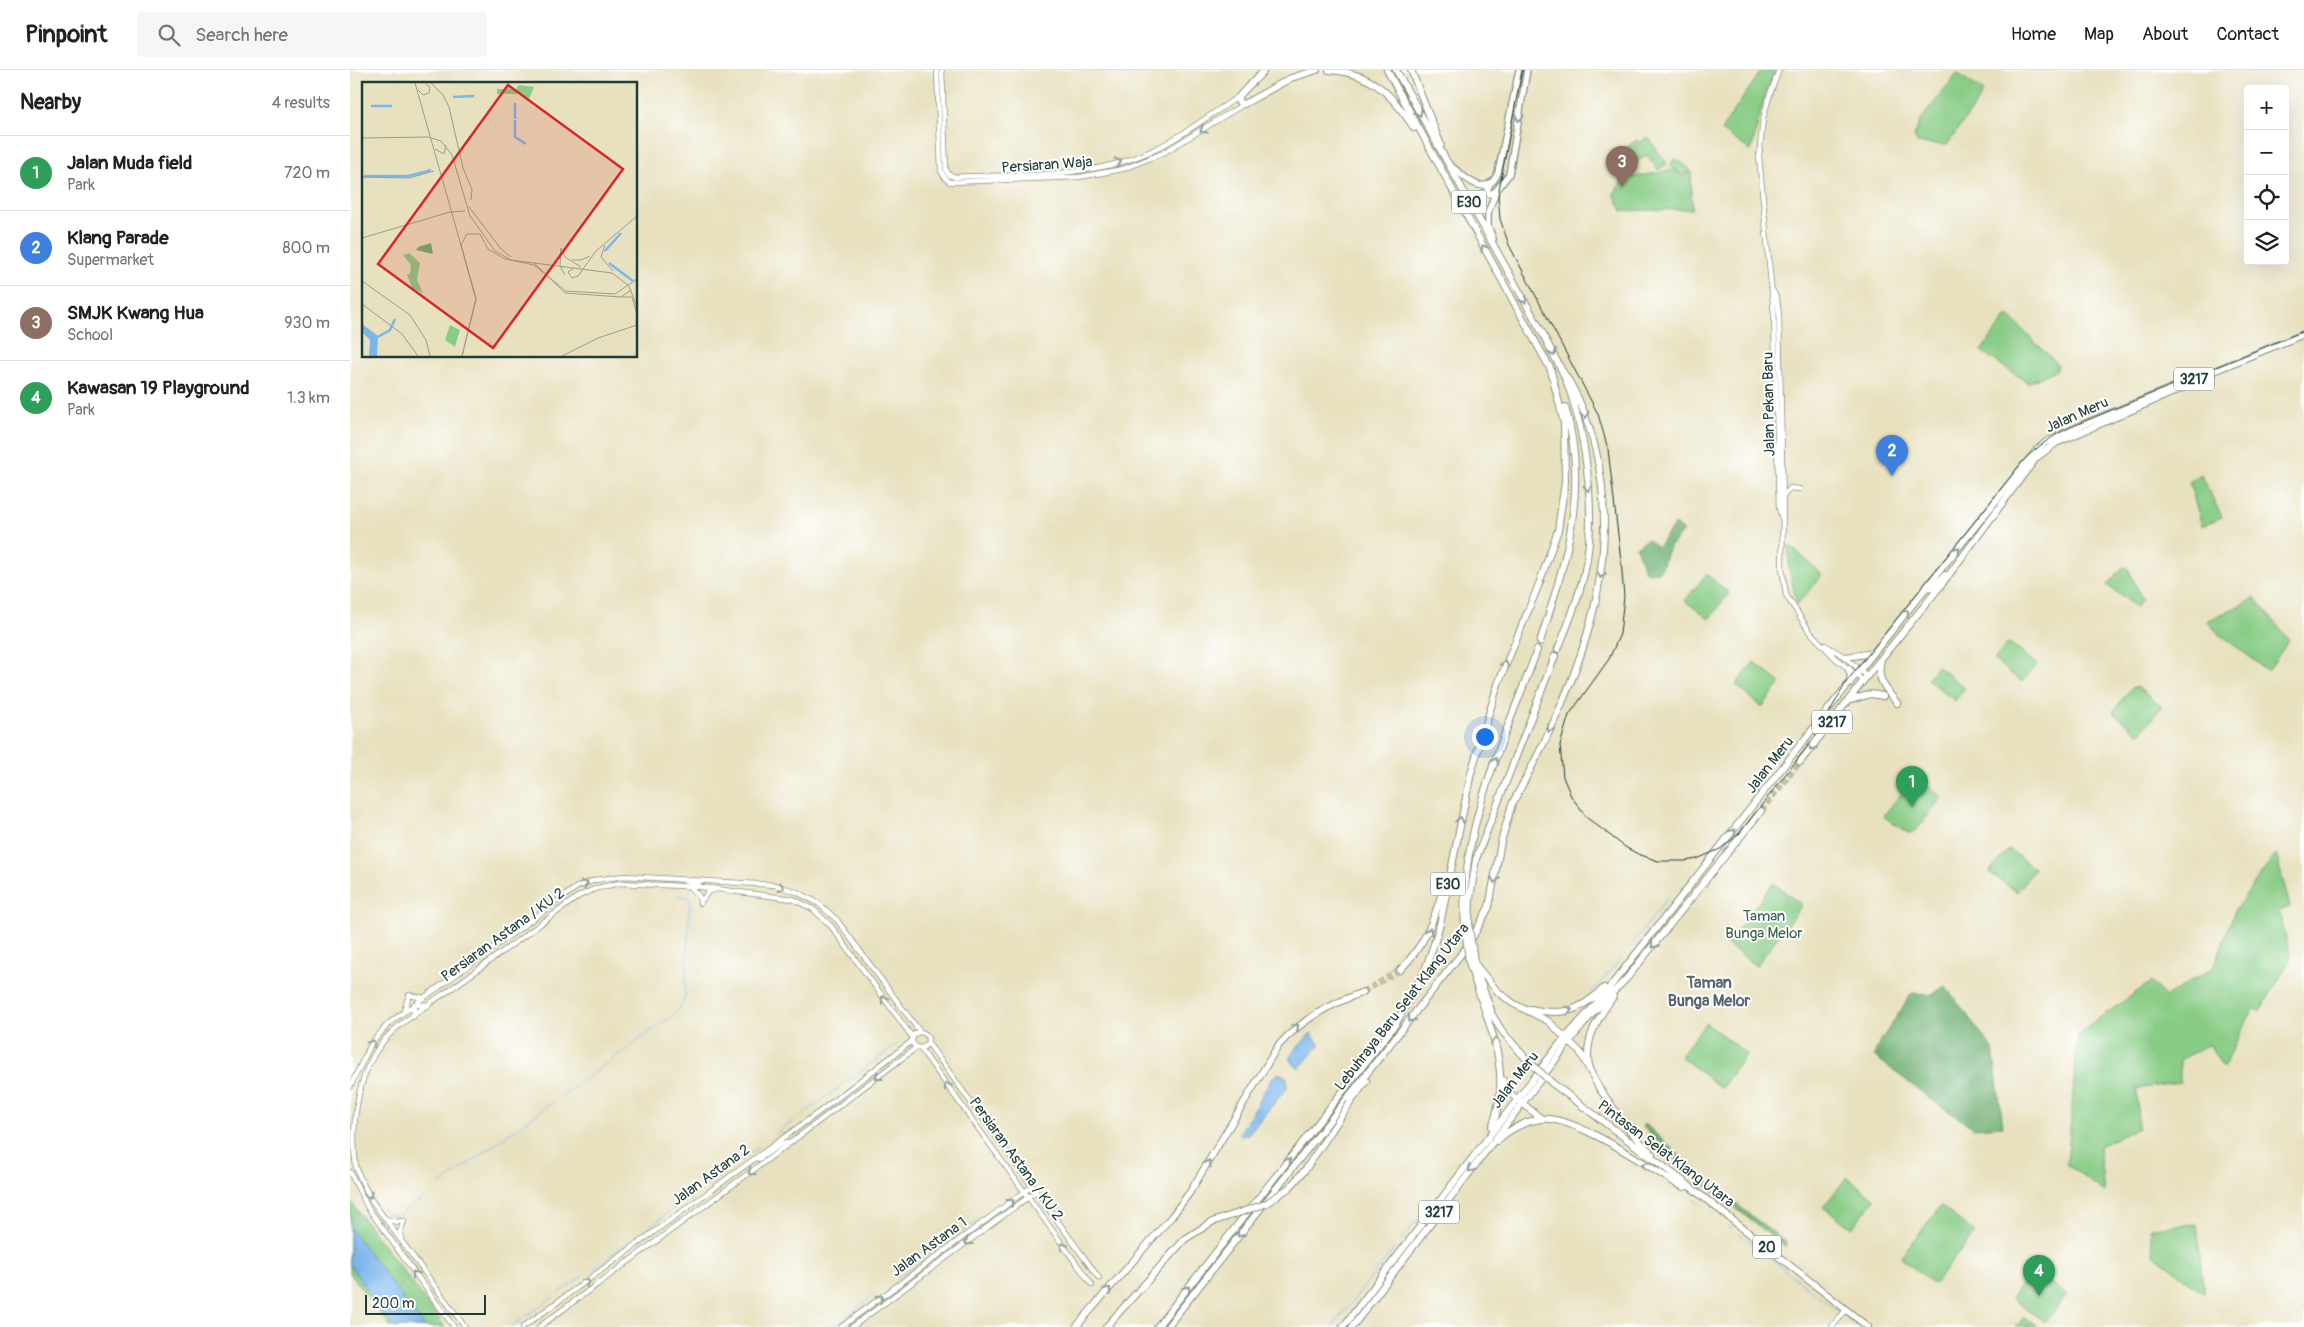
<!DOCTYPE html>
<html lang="en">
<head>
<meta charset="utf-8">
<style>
  body { margin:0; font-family:Pangolin,sans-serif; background:#f6f6f6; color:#202124 }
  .controls { position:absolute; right:15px; top:15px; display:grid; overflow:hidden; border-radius:5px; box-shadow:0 5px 20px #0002 }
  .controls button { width:45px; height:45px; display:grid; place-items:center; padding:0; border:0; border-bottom:1px solid #e0e0e0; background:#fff; color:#202124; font:25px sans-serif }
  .scale { position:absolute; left:15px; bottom:12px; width:121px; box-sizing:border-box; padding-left:5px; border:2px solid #1f3d34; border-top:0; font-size:14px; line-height:18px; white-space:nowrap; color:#1f3d34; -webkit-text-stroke:4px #fff; paint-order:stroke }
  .you { position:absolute; left:1134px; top:666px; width:18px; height:18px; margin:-12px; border:4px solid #fff; border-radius:50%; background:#1a73e8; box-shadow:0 0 0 8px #1a73e833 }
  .badge { display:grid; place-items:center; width:32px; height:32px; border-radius:50%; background:#7c3aed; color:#fff; font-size:16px; font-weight:700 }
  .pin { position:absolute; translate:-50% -41px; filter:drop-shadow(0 1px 2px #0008) }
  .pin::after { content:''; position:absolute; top:26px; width:18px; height:15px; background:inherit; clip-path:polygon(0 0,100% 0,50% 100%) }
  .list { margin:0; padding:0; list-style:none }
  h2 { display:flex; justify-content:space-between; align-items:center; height:65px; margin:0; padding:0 20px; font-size:21px }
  h2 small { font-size:16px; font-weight:400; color:#757577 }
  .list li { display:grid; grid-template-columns:32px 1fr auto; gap:15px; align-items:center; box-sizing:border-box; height:75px; padding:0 20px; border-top:1px solid #e0e0e0 }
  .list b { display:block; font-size:19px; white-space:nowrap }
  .list p { margin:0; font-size:16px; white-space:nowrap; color:#757577 }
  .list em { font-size:16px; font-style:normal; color:#757577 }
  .icon { flex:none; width:28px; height:28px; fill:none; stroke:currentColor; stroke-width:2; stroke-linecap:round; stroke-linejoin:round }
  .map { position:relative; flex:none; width:1954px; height:1257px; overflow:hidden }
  header { display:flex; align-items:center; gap:30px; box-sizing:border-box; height:70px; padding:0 25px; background:#fff; border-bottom:1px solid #e0e0e0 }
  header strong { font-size:24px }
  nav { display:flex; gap:28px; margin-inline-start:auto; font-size:18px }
  .search { width:350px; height:45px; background:#f6f6f6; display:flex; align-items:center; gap:12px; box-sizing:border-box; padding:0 18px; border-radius:5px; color:#757577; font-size:19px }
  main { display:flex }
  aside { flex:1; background:#fff }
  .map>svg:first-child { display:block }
</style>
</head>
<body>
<header>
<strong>Pinpoint</strong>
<div class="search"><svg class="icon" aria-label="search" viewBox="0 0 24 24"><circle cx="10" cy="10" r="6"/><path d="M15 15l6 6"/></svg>Search here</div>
<nav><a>Home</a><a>Map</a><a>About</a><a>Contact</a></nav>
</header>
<main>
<aside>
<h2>Nearby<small>4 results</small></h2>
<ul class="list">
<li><span class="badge" style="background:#2e9e5b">1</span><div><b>Jalan Muda field</b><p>Park</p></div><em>720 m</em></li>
<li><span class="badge" style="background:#3f7fe0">2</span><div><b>Klang Parade</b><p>Supermarket</p></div><em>800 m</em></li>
<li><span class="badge" style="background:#8d6e63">3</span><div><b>SMJK Kwang Hua</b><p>School</p></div><em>930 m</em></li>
<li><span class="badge" style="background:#2e9e5b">4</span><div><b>Kawasan 19 Playground</b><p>Park</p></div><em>1.3 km</em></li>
</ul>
</aside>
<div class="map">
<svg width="1954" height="1257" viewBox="0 0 1954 1257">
  <rect width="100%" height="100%" fill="#fff"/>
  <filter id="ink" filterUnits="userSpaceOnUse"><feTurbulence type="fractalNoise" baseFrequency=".02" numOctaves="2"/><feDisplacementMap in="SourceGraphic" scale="10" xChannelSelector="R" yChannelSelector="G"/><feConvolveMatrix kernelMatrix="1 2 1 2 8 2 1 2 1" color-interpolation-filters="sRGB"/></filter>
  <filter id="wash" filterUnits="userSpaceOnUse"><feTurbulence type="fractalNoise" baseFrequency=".0096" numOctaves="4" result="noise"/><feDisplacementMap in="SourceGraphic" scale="20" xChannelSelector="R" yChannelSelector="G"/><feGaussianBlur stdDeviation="1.12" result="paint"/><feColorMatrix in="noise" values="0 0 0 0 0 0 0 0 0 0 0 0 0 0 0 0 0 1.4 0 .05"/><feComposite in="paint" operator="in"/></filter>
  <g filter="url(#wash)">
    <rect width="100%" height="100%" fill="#e8e1bf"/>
    <path fill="#88cc86" stroke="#54845d" d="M1412,0H1425L1415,25L1401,81L1371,60Z
      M1607,3L1633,21L1630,28L1597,75L1567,73L1564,66L1570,51Z
      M1298,67L1317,94L1308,100L1297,85L1285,93L1275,78L1287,70L1289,73Z
      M1325,88L1340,99L1334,106L1320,96Z
      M1324,100L1334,108L1341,100L1342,139L1272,141L1264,124L1271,112L1283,107Z
      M1657,246H1659L1708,295L1706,300L1678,313L1631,281Z
      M1851,404L1872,447L1852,456L1839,412Z
      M1438,476L1442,477L1472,505L1447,535L1439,499Z
      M1773,497L1778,498L1792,529L1786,537L1757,515Z
      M1356,504L1379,523L1359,549L1335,531Z
      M1905,528L1939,570L1918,601L1867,562L1857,551Z
      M1660,573L1687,595L1672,612L1644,590L1656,575Z
      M1404,592L1431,613L1412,637L1386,615Z
      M1587,596L1615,618L1605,631L1577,609Z
      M1782,617L1788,618L1812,637L1789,664L1763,642Z
      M1565,707L1592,727L1565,762L1558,763L1533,746Z
      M1659,779L1685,799L1667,822L1639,802Z
      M1926,784L1940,837L1929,841L1941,889L1910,941L1903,939L1873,998L1859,974L1830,990V1012L1787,1019L1788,1058L1749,1076L1754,1122L1717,1094L1728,966L1741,954L1801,912L1816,927L1864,897L1885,840Z
      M1423,813L1452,835L1406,896L1377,874Z
      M1356,953L1397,984L1371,1018L1330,986Z
      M1497,1107L1525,1129L1502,1158L1473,1137Z
      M0,1131L95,1257H40L0,1203Z
      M1591,1136L1625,1163L1584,1214L1550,1187Z
      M1847,1154L1854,1224L1803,1184L1800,1158Z
      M1682,1199L1717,1225L1695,1252L1661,1228Z
      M1674,1247L1686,1256L1685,1257H1666Z"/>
    <path fill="#6eb073" stroke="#467654" d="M1325,454L1334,461C1328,467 1322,473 1318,480C1311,494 1316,506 1295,502L1286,477L1297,469L1308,477Z
      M1595,916L1643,979L1653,1056L1624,1058L1586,1033L1524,986L1528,975L1562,923L1580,925Z
      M1295,1054L1363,1116L1437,1173L1435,1177L1334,1098L1293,1057Z"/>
    <path fill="#7ab6ec" stroke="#4c7a90" d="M961,963L970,975L949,998L942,993L939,987Z
      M927,1004H931L937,1008V1018L897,1065L891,1066L890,1063L922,1008Z
      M0,1158L75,1257H43L0,1195Z"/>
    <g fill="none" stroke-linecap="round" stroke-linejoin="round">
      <path stroke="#7ab6ec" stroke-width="1" d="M1281,876L1318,827
        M1241,922L1272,888
        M213,1025L322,946L328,940L335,927L340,830L336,826H328
        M453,1044L545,976
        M422,1067L444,1050
        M392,1089L408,1077
        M91,1114L203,1032
        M351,1118L375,1100
        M1344,1130L1354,1137
        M31,1137L36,1144L48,1146L75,1127
        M1360,1142L1364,1145
        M1378,1155L1382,1159
        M0,1156L8,1151
        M1390,1164L1403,1175
        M1050,1172L1071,1145
        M1406,1177L1412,1183
        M1418,1187L1489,1242
        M243,1199L330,1134
        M547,1209L661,1127
        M209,1223L233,1206
        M176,1246L203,1227
        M1496,1247L1509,1257
        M161,1257L172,1249
        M483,1257L527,1223
        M982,1257L1044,1179"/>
    </g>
  </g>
  <g filter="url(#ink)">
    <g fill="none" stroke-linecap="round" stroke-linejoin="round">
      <path stroke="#c0c0a3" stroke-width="6" stroke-dasharray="6 3" stroke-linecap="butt" d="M1411,741L1450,692
        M1013,922L1050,900"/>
      <defs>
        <path id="minor" d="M587,0L591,101L595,108L600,112L729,107L773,99L813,83L894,34
          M592,0L596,100L599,105L605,107C668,104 738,109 797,83C829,69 858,46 888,27
          M1429,0L1419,27L1413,49L1409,87L1424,245L1428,407L1429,438L1432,448
          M1423,221L1427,229L1429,245L1433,438L1432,498L1436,525L1460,562L1485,588L1514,611
          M1434,426L1440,418L1449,419
          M1475,575L1495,587L1517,606
          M334,811L347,813L351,817
          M340,817L349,826L350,833
          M350,833L358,822L364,820
          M54,941L59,925L74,928
          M63,947L65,934L78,936
          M562 970a8 8 0 1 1 16 0a8 8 0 1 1-16 0Z
          M578,973L749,1208
          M570,978L742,1215
          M0,1017L21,974L39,953L227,817L245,810L274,806L425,815L447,822L468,833L487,850L570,962
          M409,1089L431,1074L440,1073
          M0,1102L18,1138L104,1257
          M36,1149L46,1152L54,1151L50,1162L51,1169
          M115,1257L22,1131C16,1120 10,1109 6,1097C0,1051 8,992 44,960C65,942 90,927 112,911C151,883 190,854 229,826L247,818L270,813L351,817L443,829L463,839L481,856L563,968
          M173,1257L469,1042L562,971
          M189,1257L440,1073L567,977
          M491,1257L681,1117
          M502,1257L685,1122
          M1482,1257L1496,1240"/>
        <path id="major" d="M1100,95C1114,107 1136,130 1148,103L1169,0
          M1140,113L1137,121L1140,124L1146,121
          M1143,169L1138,156V143L1146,121L1159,104L1177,0"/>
        <path id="highway" d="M914,0C907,10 891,21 887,30L890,33L894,34L941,8L967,0
          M979,0C1022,3 1041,23 1064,58
          M1037,0L1201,300
          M1046,0L1193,264C1199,277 1206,289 1212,301C1236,355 1247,443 1235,500C1229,527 1219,553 1208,579
          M1061,0L1091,75
          M1576,518L1583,517L1595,505
          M1190,572C1215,493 1240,420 1215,337
          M1495,587L1524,583
          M1531,590C1525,609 1537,620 1547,633
          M1498,598L1501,605L1499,613
          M1501,630L1521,624L1533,626
          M1450,692L1521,601L1592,514L1686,388L1706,373L1833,318
          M1119,857L1120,829L1126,789L1205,586
          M1115,858C1108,760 1155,669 1187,580
          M1119,892C1135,948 1165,998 1142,1057
          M1125,894L1147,921L1164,934L1198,951L1230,982L1249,1018L1280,1061L1302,1084
          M1050,900C1074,876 1084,851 1093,819
          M1126,900L1141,940
          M1138,938L1152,961L1178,991
          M1180,939C1214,946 1229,942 1254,918
          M1239,996C1234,969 1248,948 1263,927
          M1153,1010L1157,1021L1192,1049
          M1202,1013L1338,1115L1518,1257
          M1000,1033L1016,1011
          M1147,1071C1158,1060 1175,1051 1191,1049C1224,1045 1298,1096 1327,1114L1334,1117L1338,1115
          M726,1257L822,1146L840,1122L928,976C952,949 979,935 1013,922
          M756,1257L835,1169
          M807,1257L1045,955L1074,903L1084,874L1090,854L1121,703L1148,614L1189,514L1208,460L1215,412L1214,353L1200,297
          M817,1257L1119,874L1139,837L1151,772L1162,734C1221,626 1275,508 1246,382C1239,353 1230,326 1213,302
          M993,1257L1209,975L1252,927L1477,641L1685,382L1696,372L1734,354L1954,264
          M1002,1257L1219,972L1240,946L1277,908L1411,741"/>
      </defs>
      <use href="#minor" stroke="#848f7a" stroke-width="6"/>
      <use href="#major" stroke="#848f7a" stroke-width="8"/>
      <use href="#highway" stroke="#848f7a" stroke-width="8"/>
      <use href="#minor" stroke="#fff" stroke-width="4.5"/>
      <use href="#major" stroke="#fff" stroke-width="5.5"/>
      <use href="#highway" stroke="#fff" stroke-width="6"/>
      <path stroke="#1f3d34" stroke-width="1" d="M1172,0L1148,125L1150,149L1159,175L1248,344L1258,379L1271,491L1274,526L1270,564L1259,589L1219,645L1210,675L1213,707L1221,726L1236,747L1275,777L1288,784L1308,791H1335L1347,789L1370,779L1389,764L1467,664L1497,611L1673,391C1688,376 1703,365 1723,356L1954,261"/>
      <defs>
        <path id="highway-bridge" d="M1119,857L1124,891
          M1115,858L1119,892
          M1178,991L1202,1013
          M835,1169L862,1152L915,1134L939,1118L955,1100L1000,1033"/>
      </defs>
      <use href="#highway-bridge" stroke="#848f7a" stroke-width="8" stroke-linecap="butt"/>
      <use href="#highway-bridge" stroke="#fff" stroke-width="6"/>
    </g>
    <defs><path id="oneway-chevron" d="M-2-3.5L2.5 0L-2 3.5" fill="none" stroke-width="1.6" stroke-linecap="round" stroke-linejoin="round" transform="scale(1.25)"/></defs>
    <g stroke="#8f9e9a">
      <use href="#oneway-chevron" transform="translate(1069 43) rotate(61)"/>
      <use href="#oneway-chevron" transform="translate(1169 48) rotate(100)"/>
      <use href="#oneway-chevron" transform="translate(853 60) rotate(148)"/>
      <use href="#oneway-chevron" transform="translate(768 92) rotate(-14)"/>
      <use href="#oneway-chevron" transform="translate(1134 178) rotate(-119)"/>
      <use href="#oneway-chevron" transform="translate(1174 230) rotate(60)"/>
      <use href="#oneway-chevron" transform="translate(1203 283) rotate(63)"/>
      <use href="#oneway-chevron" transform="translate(1235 345) rotate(71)"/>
      <use href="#oneway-chevron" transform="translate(1238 418) rotate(85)"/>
      <use href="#oneway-chevron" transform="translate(1607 480) rotate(-51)"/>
      <use href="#oneway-chevron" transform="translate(1251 505) rotate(100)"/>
      <use href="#oneway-chevron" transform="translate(1556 543) rotate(-52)"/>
      <use href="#oneway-chevron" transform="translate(1155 594) rotate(-68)"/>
      <use href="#oneway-chevron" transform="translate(1200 659) rotate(117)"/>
      <use href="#oneway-chevron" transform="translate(1462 677) rotate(128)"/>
      <use href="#oneway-chevron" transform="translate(1145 691) rotate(-71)"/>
      <use href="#oneway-chevron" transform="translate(1110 750) rotate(-79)"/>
      <use href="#oneway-chevron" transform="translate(1383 762) rotate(-51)"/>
      <use href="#oneway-chevron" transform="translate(1145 810) rotate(99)"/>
      <use href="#oneway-chevron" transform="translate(235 814) rotate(-22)"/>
      <use href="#oneway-chevron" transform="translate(431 817) rotate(15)"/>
      <use href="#oneway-chevron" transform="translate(1079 861) rotate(-64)"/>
      <use href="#oneway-chevron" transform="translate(1304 875) rotate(129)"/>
      <use href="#oneway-chevron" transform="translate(534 929) rotate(-127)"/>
      <use href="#oneway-chevron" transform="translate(1219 940) rotate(-11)"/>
      <use href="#oneway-chevron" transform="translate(1061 949) rotate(128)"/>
      <use href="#oneway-chevron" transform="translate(946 957) rotate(-41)"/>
      <use href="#oneway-chevron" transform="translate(1145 971) rotate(-102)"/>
      <use href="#oneway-chevron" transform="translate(22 973) rotate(-56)"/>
      <use href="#oneway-chevron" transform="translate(528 1007) rotate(143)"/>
      <use href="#oneway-chevron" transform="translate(597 1016) rotate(-125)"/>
      <use href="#oneway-chevron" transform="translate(938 1091) rotate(-52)"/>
      <use href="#oneway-chevron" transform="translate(858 1093) rotate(-60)"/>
      <use href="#oneway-chevron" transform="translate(1295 1095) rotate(-149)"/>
      <use href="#oneway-chevron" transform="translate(1121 1099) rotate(127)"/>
      <use href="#oneway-chevron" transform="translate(401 1102) rotate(144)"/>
      <use href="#oneway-chevron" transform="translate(19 1125) rotate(62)"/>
      <use href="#oneway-chevron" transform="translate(661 1132) rotate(-36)"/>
      <use href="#oneway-chevron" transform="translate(890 1164) rotate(128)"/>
      <use href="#oneway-chevron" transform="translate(618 1172) rotate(143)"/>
      <use href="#oneway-chevron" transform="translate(713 1176) rotate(-126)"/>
      <use href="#oneway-chevron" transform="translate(65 1204) rotate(-126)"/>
      <use href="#oneway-chevron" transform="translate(236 1212) rotate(-36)"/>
      <use href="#oneway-chevron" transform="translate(837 1219) rotate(-52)"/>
      <use href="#oneway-chevron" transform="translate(758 1220) rotate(-49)"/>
      <use href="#oneway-chevron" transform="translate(530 1228) rotate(-36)"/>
    </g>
  </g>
  <g text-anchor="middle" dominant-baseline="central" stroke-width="4" stroke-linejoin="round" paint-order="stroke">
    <g fill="#fff" stroke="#627771" stroke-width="1">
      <rect x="1101.5" y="120.5" width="35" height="23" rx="4"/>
      <rect x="1824" y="297.5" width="40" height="23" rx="4"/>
      <rect x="1462" y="640.5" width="40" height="23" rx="4"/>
      <rect x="1080.5" y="802.5" width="35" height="23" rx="4"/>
      <rect x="1069" y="1130.5" width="40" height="23" rx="4"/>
      <rect x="1403" y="1165.5" width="28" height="23" rx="4"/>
    </g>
    <g font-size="14" font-weight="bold" fill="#1f3d34">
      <text x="1119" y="132">E30</text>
      <text x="1844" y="309">3217</text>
      <text x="1482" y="652">3217</text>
      <text x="1098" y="814">E30</text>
      <text x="1089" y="1142">3217</text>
      <text x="1417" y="1177">20</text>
    </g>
    <g font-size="15" fill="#1f3d34" stroke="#fff">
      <text transform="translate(697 95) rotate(-4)">Persiaran Waja</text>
      <text transform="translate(1419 334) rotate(-91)">Jalan Pekan Baru</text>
      <text transform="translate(1727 345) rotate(-24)">Jalan Meru</text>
      <text transform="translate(1420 695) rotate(-52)">Jalan Meru</text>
      <text transform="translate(153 865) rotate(-36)">Persiaran Astana / KU 2</text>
      <text transform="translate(1052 937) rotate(-52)">Lebuhraya Baru Selat Klang Utara</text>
      <text transform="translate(1165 1010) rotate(-52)">Jalan Meru</text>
      <text transform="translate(1316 1084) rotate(37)">Pintasan Selat Klang Utara</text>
      <text transform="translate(666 1089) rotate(54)">Persiaran Astana / KU 2</text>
      <text transform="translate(361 1105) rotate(-36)">Jalan Astana 2</text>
      <text transform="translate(579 1177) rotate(-36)">Jalan Astana 1</text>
    </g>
    <g font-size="15" fill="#396148" stroke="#fff">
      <text x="1414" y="846">Taman<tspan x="1414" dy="17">Bunga Melor</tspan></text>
    </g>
    <g font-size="16" font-weight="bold" fill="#5a6674" stroke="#fff">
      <text x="1359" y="913">Taman<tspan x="1359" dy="18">Bunga Melor</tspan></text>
    </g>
  </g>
  <g transform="translate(12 12)">
    <rect width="275" height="275" fill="#e8e1bf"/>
    <path d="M157,3L172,5L167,17L158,12H135V7H154ZM47,171L58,181L55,198L61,211L50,206L45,192H48L49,183L41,173ZM88,243L98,248L93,265L83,258Z" fill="#88cc86"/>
    <path d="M69,161L71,172L54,168L56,165Z" fill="#6eb073"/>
    <path d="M0,242L16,254L15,274H7L8,258L0,250Z" fill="#7ab6ec"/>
    <path fill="none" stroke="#7ab6ec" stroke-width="2.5" d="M91,15L112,14M153,21V37M9,24H30M153,38V55L164,62M2,94H47L69,88M243,169L259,151M247,181L271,199M12,257L28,248L33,237"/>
    <path fill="none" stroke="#989f87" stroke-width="1" d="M53,1L114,216L100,274M69,1L81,13L87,25L101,86L110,107L109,118M56,8L61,13L67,11L68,5L63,1M0,56L66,55L79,59L90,73L108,134L133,169L149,178L250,191L267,204L275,225M73,67L82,72L84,63M0,95L47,96L72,89M107,125L139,167L149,175M0,156L88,130L103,129M243,163L239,175L251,189M210,178H219L228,174M172,181L203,211L259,215L269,208M212,186L206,190L210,196L216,194L234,169L275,134M203,193L198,184L199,166L203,175L219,185M0,199L48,233L64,258L68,274M259,215H270L275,232M0,222L40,252L56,274M100,274L114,218L99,163L105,152H118L126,167L143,177L172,183L204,209L253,212L275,197M200,274L236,256L275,243"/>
    <path fill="#d62828" fill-opacity="0.15" stroke="#d62828" stroke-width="2.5" d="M146,3L261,87L131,266L16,182Z"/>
    <rect width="275" height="275" fill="none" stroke="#1f3d34" stroke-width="2.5"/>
  </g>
</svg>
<div class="controls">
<button>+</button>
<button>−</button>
<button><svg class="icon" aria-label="locate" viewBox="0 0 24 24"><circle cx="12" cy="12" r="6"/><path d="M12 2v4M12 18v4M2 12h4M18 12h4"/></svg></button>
<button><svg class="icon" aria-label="layers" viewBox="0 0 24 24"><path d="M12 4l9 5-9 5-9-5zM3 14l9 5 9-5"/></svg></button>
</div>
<div class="scale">200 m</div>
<div class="you"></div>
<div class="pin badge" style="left:1562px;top:737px;background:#2e9e5b">1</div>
<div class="pin badge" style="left:1542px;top:406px;background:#3f7fe0">2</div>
<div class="pin badge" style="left:1272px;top:117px;background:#8d6e63">3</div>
<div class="pin badge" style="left:1689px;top:1226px;background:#2e9e5b">4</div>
</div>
</main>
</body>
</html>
